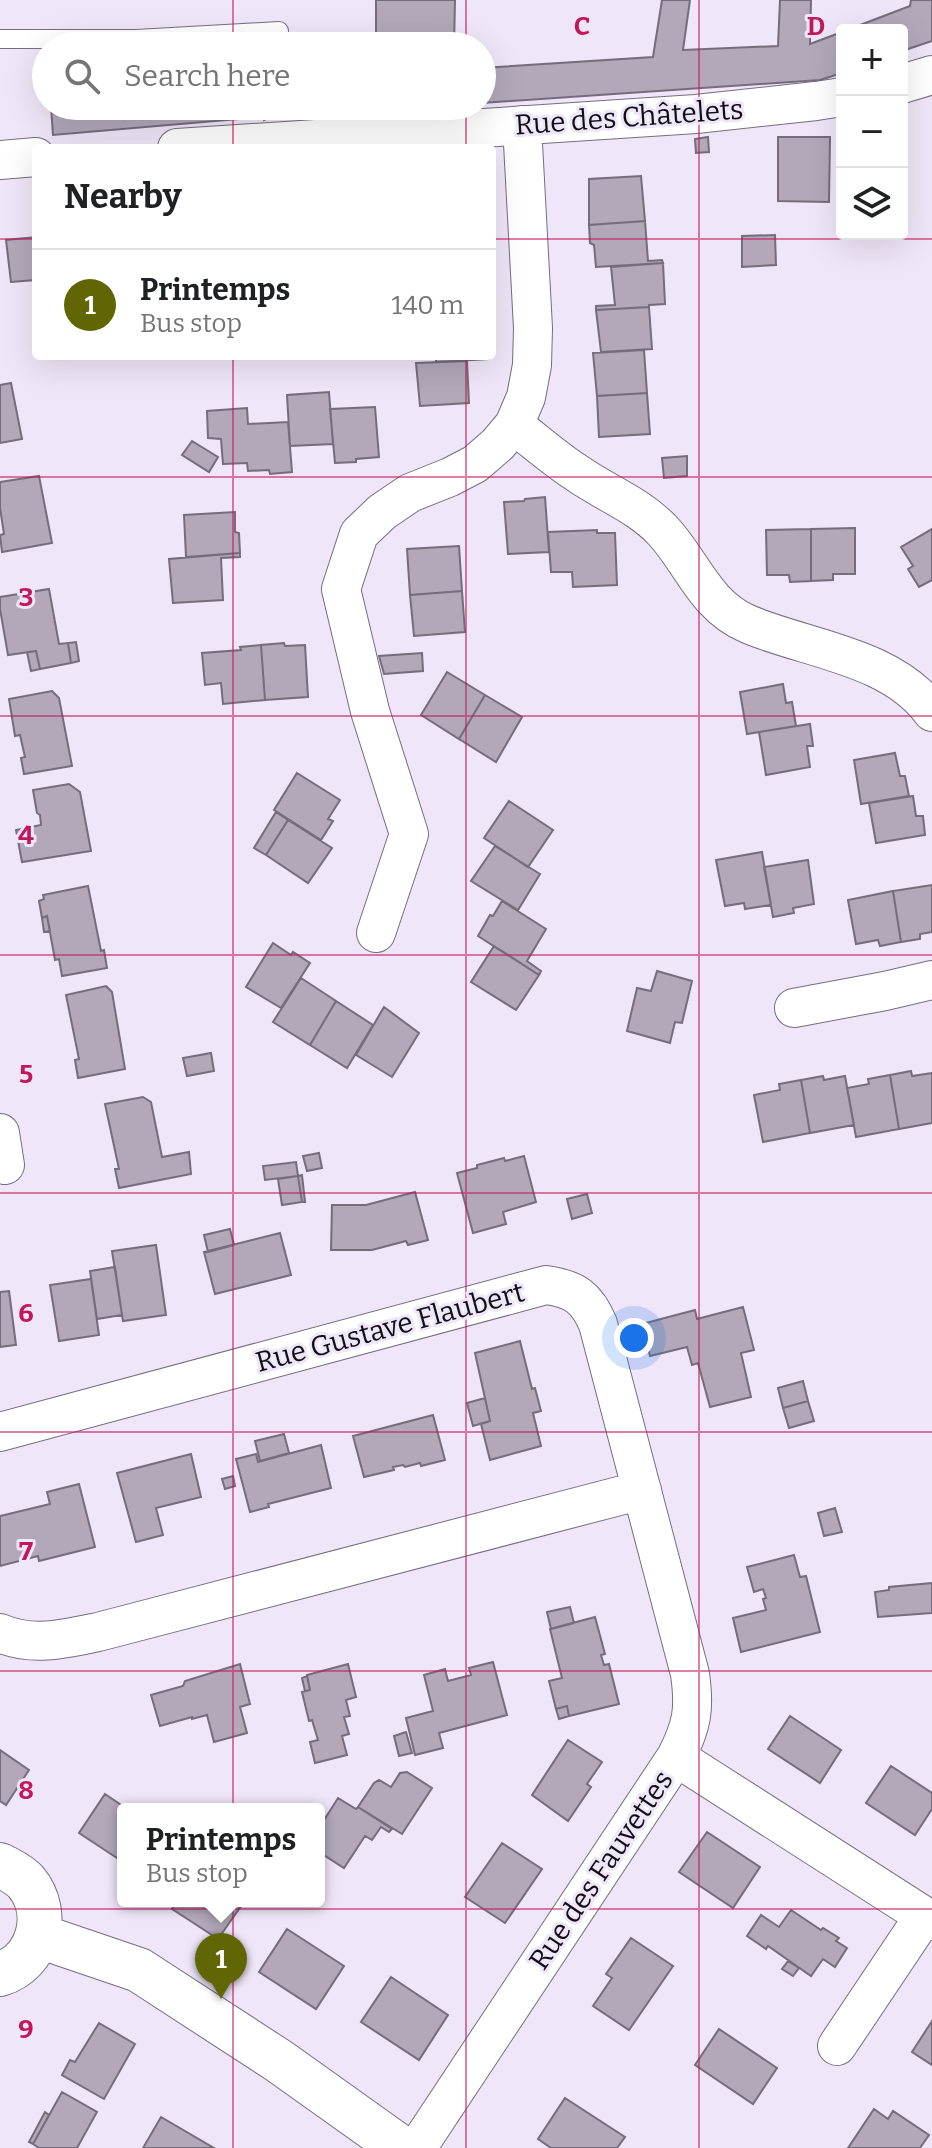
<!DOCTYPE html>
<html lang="en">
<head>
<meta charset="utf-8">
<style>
  body { margin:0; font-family:Bitter,serif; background:#f6f6f6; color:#202124 }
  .controls { position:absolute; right:24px; top:24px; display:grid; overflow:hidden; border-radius:8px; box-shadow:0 8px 32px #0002 }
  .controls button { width:72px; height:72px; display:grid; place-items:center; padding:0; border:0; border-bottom:2px solid #e0e0e0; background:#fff; color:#202124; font:40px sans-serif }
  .you { position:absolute; left:634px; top:1338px; width:28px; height:28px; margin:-20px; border:6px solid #fff; border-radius:50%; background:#1a73e8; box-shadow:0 0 0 12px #1a73e833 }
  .badge { display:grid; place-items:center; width:52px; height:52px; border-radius:50%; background:#616604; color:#fff; font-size:26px; font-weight:700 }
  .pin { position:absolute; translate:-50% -66px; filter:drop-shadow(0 2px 4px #0008) }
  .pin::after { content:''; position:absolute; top:42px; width:28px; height:24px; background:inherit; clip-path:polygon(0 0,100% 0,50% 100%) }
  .popup { position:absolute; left:117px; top:1803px; width:208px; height:104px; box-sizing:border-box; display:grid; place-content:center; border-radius:8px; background:#fff; filter:drop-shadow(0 2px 6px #0005); font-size:26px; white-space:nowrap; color:#757577 }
  .popup b { font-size:30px; color:#202124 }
  .popup::after { content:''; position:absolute; left:50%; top:100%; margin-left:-16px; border:16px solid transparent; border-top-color:#fff }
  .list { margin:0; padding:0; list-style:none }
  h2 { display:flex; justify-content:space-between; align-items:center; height:104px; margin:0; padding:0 32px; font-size:34px }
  h2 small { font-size:26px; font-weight:400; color:#757577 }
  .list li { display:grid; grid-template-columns:52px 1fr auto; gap:24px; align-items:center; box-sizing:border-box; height:112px; padding:0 32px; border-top:2px solid #e0e0e0 }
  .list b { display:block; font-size:30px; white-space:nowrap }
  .list p { margin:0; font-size:26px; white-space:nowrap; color:#757577 }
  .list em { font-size:26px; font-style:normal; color:#757577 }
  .icon { flex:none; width:44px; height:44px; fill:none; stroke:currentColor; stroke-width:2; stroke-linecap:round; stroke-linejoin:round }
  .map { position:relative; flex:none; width:932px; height:2148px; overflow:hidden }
  .search { position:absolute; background:#fff; box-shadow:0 8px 32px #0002; left:32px; top:32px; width:464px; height:88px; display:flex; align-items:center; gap:20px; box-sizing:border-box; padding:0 28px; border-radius:44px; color:#757577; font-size:30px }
  .panel { position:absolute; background:#fff; box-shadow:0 8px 32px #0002; left:32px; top:144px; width:464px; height:216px; border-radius:8px }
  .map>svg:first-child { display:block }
</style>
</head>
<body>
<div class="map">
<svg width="932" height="2148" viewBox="0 0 932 2148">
  <rect width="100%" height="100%" fill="#f0e6f9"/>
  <path fill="#b2a8ba" stroke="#756c7d" stroke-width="2" d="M376,0H455L454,46H376Z
    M662,0H690L683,50L778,46L780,0H811L810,44L842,32V73L820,80L482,103V68L653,57Z
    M911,0H932V41L902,51V30H847L910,6Z
    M51,106H444L268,118L264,120L263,117L53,135Z
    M708,137L709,152L696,153L695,139Z
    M778,137H830L829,202L778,201Z
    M641,176L645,221L589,225V179Z
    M645,221L648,261L662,260L663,263L596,267L594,245L590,243L589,225Z
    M775,235L776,265L742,267V236Z
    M36,237V280L11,282L6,240Z
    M663,263L665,304L649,305V307L596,310V306L615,305L611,267Z
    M649,307L652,349L601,352L596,310Z
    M644,350L647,393L597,396L593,353Z
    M436,356H489V359L436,362Z
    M467,361L469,403L420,406L416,363Z
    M11,383L22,439L0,443V385Z
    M329,392L333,444L290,446L287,395Z
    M647,393L650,434L599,437L597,396Z
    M375,407L379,457L356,459V462L335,463L330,409Z
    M247,408L248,424L288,422L292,472L270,474L269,470L248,471L247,463L223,464L221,439L208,438L207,411Z
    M192,441L218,457L209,472L182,455Z
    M687,456V476L664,478L662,458Z
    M39,476L52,543L2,552L0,535L4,534L0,508V482Z
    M545,497L549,552L508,554L504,502L524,501L525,499Z
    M235,512V532L239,533L240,553L186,557L184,515Z
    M855,528V574H833V580L811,581V529Z
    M811,529V581L790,582L789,575H767L766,530Z
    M932,529V580L919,587L908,569L913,566L901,547Z
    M597,530V533H615L617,585L573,587L572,572H551L548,532Z
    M459,546L462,591L410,595L407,549Z
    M240,553V557L221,558L223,600L173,603L169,559Z
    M49,589L59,644L68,643L71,663L40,669L36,651L8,655L0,609V597Z
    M462,591L465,632L414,636L410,595Z
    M76,642L79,661L71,663L68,643Z
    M284,643L285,646L305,645L308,697L265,700L261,645Z
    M261,645L265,700L223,704L221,683L205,685L202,653L241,650L240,647Z
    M36,651L40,669L31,671L27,652Z
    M422,653L423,671L384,674L379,656Z
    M447,672L485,695L459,739L421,715Z
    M783,684L786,703L792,702L796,726L747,734L740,692Z
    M52,691L59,698L72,766L24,774L21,758L25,757L20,735L15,736L9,699Z
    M485,695L522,717L496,762L459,739Z
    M810,724L813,746H807L810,767L766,775L759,732Z
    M895,753L900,776H905L909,796L861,804L854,760Z
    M297,773L340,800L328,819L333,821L321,840L274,810Z
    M69,784L80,792L91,851L22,862L16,830L41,825L40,815L37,813L33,790Z
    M913,796L916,816H923L925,835L876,843L869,803Z
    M509,801L553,830L528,867L484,838Z
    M276,812L288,820L266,855L254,848Z
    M288,820L332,848L308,883L266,855Z
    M495,846L540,874L518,910L471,881Z
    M762,852L771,905L745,909L744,903L725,906L716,860Z
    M808,860L814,904L793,908L794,913L773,917L764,867Z
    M932,885V932L920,934V939L901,942L893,891Z
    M88,886L101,951L104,950L107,968L62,976L59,959L55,960L47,916L42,918L39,901L44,899L43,895Z
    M893,891L901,942L880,946L878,940L856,944L848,900Z
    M502,901L546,929L527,961L541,971L539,975L478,936L490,915L493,916Z
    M47,916L50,931L44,932L42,918Z
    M273,943L291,955L293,952L310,963L281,1008L246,987Z
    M494,946L539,975L516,1010L471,982Z
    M657,971L692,981L682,1023L675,1022L670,1043L627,1031L637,988L651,991Z
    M301,978L336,1001L310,1045L273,1022Z
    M106,986L112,992L125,1069L78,1078L75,1060L79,1059L66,995Z
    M336,1001L373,1025L347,1068L310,1045Z
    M384,1007L419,1033L392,1077L356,1055Z
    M211,1053L214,1071L187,1076L183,1058Z
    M911,1071L912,1076L932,1073V1123L899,1129L890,1075Z
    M890,1075L899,1129L856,1137L847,1088L869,1084L868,1079Z
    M823,1076L824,1080L845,1076L854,1125L810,1133L801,1080Z
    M801,1080L810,1133L763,1142L754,1095L780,1090L779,1084Z
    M143,1097L151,1102L162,1157L189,1152L191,1174L119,1188L115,1169H119L105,1104Z
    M319,1153L322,1168L307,1171L303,1156Z
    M524,1156L536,1202L503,1212L506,1224L473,1233L457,1173L477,1168V1165L504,1158L505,1161Z
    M296,1162L298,1176L265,1180L263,1166Z
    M302,1175L305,1202H302L298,1176Z
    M298,1176L302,1202L282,1205L278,1179Z
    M415,1192L428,1240L408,1245L406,1241L372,1250H331L332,1205H366Z
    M587,1194L592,1213L572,1219L567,1199Z
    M230,1229L234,1245L208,1252L204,1235Z
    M280,1233L291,1275L215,1294L204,1252Z
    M156,1245L166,1315L123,1321L112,1251Z
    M115,1267L122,1315L97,1319L90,1271Z
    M91,1279L99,1335L59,1341L50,1285Z
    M9,1291L16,1345L0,1347V1292Z
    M743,1307L754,1350L741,1353L751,1397L710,1407L698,1363L692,1365L687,1347L650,1356L642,1324L695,1310L697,1319Z
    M520,1341L532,1389L535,1388L541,1411L533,1413L541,1446L490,1460L481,1424L490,1421L475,1353Z
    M803,1381L808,1401L783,1408L778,1388Z
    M485,1398L490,1421L473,1426L467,1403Z
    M808,1401L814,1421L789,1428L783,1408Z
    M433,1415L445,1460L421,1466L420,1463L405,1467L403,1465L393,1467L394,1470L364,1477L353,1436Z
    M284,1434L289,1453L260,1461L255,1441Z
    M321,1445L331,1488L268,1504L269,1507L250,1512L236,1459L256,1454L258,1462Z
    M191,1454L201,1497L156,1508L163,1535L136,1542L117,1473Z
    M233,1476L235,1486L225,1489L222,1479Z
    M79,1484L95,1547L39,1561L38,1556L0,1566V1516L50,1504L47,1492Z
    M835,1508L842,1532L824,1536L818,1513Z
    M794,1555L800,1577L806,1576L820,1632L741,1652L733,1618L766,1610L763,1599L766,1598L763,1589L754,1592L747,1567Z
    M932,1583V1613L878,1617L875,1592L889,1590V1587Z
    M570,1607L574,1623L551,1629L547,1612Z
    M595,1617L605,1654L601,1655L604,1665L609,1664L619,1704L569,1716L567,1706L556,1709L549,1681L562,1678L550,1629Z
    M493,1662L507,1715L439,1733L443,1748L415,1755L406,1718L433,1711L424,1675L445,1669L448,1681L471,1675L469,1668Z
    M240,1664L250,1704L240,1707L247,1733L214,1742L207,1715L192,1719V1717L160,1726L151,1695L183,1686L185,1681Z
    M348,1664L356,1697L346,1700L350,1716L344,1717L349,1734L342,1736L347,1755L315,1763L310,1742L318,1740L312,1720L309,1721L302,1692L310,1690L307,1675Z
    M307,1676L310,1690L305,1691L302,1678Z
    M567,1706L569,1716L559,1719L556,1709Z
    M790,1716L841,1750L820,1783L768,1749Z
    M406,1732L412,1753L399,1756L394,1736Z
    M568,1740L602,1762L587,1784L591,1787L568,1821L532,1795Z
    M0,1750L29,1770L6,1805L0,1801Z
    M891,1766L932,1793V1809L915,1835L866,1803Z
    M407,1772L432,1788L402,1834L358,1807L374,1783L379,1780L391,1787L400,1773Z
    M105,1794L127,1809H123V1862L79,1833Z
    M338,1798L356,1809L358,1807L392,1829L389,1832L381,1827L372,1840L365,1836L344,1868L319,1852V1828Z
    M707,1832L760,1867L733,1908L679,1872Z
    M502,1843L542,1869L505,1923L465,1897Z
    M177,1901H242L244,1902L218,1939L172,1909Z
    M791,1910L821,1930L823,1928L839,1938L836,1941L847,1948L835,1967L823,1959L811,1976L768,1946L766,1949L747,1936L761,1915L779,1927Z
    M287,1929L344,1966L316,2009L259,1972Z
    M631,1938L673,1966L629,2030L593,2006L612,1978L606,1974Z
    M788,1961L799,1968L793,1976L782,1969Z
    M391,1977L448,2015L419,2060L361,2022Z
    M932,2021V2065L912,2052Z
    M99,2023L135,2044L104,2099L62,2075L70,2060L75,2062Z
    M719,2029L777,2068L753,2104L695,2065Z
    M62,2092L97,2112L77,2148H39L33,2144Z
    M565,2098L625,2137L617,2148H551L538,2139Z
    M874,2109L888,2119L893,2111L929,2135L920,2148H848Z
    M45,2112L49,2115L33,2144L29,2142Z
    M161,2117L214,2148H143Z"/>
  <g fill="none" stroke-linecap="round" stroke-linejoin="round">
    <defs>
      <path id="lane" d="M0,39H136L279,31"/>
      <path id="street" d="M902,84L932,75
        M177,148L696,114L816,101L842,97
        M0,160L36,157
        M514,425C535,441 555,459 577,473C605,493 639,505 663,531C692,562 705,606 748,624C806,649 892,656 932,712
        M376,933L409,834L370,711L341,589L359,534L382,512L410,493L450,477L475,464L498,444L514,425L526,397L532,365L533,328L522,125
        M794,1008L885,991L932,980
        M0,1133L5,1165
        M0,1432L546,1285C575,1289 587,1298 598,1324L690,1674C695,1709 692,1726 676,1757
        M0,1633C32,1647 65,1639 98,1632L642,1490
        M837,2046L924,1916
        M417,2148L676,1757L932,1921"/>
      <path id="secondary" d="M0,1865C9,1870 19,1874 26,1882C52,1913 39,1962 0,1974
        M39,1936L139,1970L279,2061L401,2148"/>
    </defs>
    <use href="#lane" stroke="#766d7e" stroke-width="20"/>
    <use href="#street" stroke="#766d7e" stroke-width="40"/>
    <use href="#secondary" stroke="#766d7e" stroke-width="46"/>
    <use href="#lane" stroke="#fff" stroke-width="18"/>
    <use href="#street" stroke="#fff" stroke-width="38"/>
    <use href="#secondary" stroke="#fff" stroke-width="44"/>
  </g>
  <path fill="none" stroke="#c2185b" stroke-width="2" stroke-opacity="0.55" d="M233,0V46M466,0V46M699,0V2148M233,106V148M466,106V148M0,239H36M492,239H932M233,356V2148M466,356V2148M0,477H932M0,716H932M0,955H932M0,1193H932M0,1432H932M0,1671H932M0,1909H932"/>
  <g text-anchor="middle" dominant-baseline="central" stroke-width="6" stroke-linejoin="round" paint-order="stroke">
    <g font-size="28" fill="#110e14" stroke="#f0e6f9">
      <text transform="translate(629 117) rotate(-4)">Rue des Châtelets</text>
      <text transform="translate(390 1327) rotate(-15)">Rue Gustave Flaubert</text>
      <text transform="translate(601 1870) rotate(-56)">Rue des Fauvettes</text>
    </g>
  </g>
  <g font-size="26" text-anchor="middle" font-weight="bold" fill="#c2185b" stroke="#f0e6f9" stroke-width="6" stroke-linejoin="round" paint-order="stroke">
    <text x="582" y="35">C</text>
    <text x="816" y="35">D</text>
    <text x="26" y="606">3</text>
    <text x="26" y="844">4</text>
    <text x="26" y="1083">5</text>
    <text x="26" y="1322">6</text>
    <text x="26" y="1560">7</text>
    <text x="26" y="1799">8</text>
    <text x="26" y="2038">9</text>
  </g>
</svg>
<div class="controls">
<button>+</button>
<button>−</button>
<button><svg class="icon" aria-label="layers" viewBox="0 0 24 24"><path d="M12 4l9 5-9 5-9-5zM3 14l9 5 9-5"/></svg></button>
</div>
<div class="you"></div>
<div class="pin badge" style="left:221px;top:1999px">1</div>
<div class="popup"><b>Printemps</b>Bus stop</div>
<div class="search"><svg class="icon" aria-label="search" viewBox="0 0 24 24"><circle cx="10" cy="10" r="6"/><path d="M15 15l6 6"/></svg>Search here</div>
<section class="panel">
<h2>Nearby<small></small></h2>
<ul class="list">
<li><span class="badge">1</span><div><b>Printemps</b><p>Bus stop</p></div><em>140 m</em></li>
</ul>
</section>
</div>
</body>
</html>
